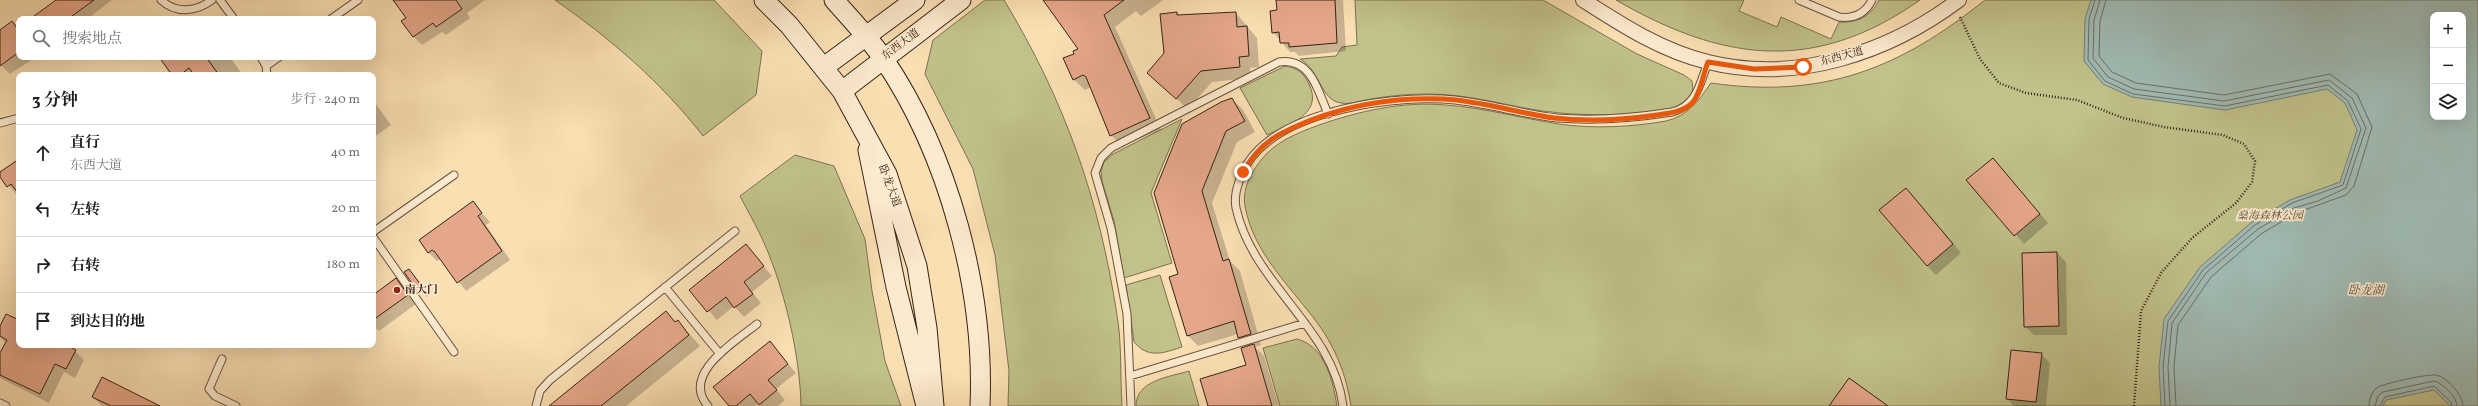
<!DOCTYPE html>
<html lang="zh">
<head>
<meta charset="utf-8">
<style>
  body { margin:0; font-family:Vollkorn,"Noto Serif SC",serif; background:#f2f2f2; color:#202124 }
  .controls { position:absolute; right:12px; top:12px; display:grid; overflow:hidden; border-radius:8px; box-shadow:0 4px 16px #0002 }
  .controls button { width:36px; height:36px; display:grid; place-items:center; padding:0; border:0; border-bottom:1px solid #e0e0e0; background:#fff; color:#202124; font:20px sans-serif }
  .stop { position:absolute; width:12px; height:12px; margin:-9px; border:3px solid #ea580c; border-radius:50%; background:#fff }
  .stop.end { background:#ea580c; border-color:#fff; box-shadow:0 1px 4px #0008 }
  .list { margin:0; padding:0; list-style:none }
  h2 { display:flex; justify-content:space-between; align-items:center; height:52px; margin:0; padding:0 16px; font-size:17px }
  h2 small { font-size:13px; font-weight:400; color:#757577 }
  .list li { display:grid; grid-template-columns:26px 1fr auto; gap:12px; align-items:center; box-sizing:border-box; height:56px; padding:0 16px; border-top:1px solid #e0e0e0 }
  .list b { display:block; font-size:15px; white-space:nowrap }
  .list p { margin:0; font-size:13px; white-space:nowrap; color:#757577 }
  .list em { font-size:13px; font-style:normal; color:#757577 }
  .icon { flex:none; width:22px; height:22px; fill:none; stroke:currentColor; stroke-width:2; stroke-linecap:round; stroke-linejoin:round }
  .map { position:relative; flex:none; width:2478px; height:406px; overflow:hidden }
  .search { position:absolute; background:#fff; box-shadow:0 4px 16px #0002; left:16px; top:16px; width:360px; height:44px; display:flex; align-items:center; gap:10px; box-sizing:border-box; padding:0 14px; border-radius:8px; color:#757577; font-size:15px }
  .panel { position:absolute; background:#fff; box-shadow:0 4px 16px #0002; left:16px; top:72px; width:360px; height:276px; border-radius:8px }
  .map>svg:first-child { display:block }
</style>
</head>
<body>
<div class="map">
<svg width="2478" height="406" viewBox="0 0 2478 406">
  <rect width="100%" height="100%" fill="#fadfb3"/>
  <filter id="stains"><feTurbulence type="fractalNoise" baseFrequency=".005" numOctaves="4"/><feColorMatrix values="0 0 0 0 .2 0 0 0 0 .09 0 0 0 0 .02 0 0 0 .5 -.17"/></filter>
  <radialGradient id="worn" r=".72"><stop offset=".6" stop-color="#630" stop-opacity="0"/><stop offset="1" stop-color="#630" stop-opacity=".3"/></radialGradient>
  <path fill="#c1c18a" stroke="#7c7250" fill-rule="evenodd" d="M555,0H714L762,51L756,95L703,136C661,82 611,39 555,0Z
    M985,0H1004C1065,101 1099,198 1117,315C1122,344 1120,376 1122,406H1008L1009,371L995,255L973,169L925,74L933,40Z
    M1355,0H1543L1637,54L1684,75L1692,81L1693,90C1691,95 1688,101 1682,104C1662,116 1585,116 1560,113C1514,109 1471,93 1425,94C1407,94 1389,96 1371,99C1362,100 1351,105 1341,103C1320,100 1321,71 1300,59L1336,56L1342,47L1357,45Z
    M1616,0H1744L1739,11L1777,27L1781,17L1831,39L1839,22C1856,23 1871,17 1879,0H1920C1815,74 1723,62 1616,0Z
    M1985,0H2478V406H1351C1347,379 1338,354 1323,331C1296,291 1254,257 1245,206C1242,189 1251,173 1261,160C1275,142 1297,133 1319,125C1359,111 1403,101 1446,105C1485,108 1521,118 1559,124C1593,129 1633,127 1666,121C1688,116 1699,100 1711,83C1823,99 1899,69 1985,0ZM2433,15H2463V117H2433Z
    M1285,66C1297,68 1304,73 1309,84C1324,114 1288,125 1267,135L1240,88Z
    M1182,119L1151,193L1172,263L1124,278L1114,221L1102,181L1101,171L1104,162L1113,154Z
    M795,155L834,166L865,239L872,291L885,361L901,406H801C800,356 785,291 765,245C758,228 748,212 740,196Z
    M1160,275L1182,347C1164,353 1148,359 1134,342L1126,285Z
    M1297,339C1325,346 1333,381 1337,406H1280L1263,348Z
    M1189,371L1199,406H1136C1136,380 1170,377 1189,371Z"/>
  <path fill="#a0bbb4" stroke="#767e75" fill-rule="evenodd" d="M2091,0H2478V406H2450L2434,390L2386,400L2383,406H2161L2159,367L2164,319L2200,267L2252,222L2290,200L2340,182L2357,130L2345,103L2327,89L2225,110L2132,97L2103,84L2084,61L2085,19ZM2433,15H2463V117H2433Z"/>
  <path fill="#0003" d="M58,0H112L87,19H32Z
    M400,0H485L467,13L470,18L446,35L442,32L422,45L413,36Z
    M1044,0H1163L1141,16L1136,11L1115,27L1161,130L1122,146L1111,135L1091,87L1085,90L1073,79L1080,49Z
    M1277,0H1343L1346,51L1299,56L1295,52H1290L1273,32L1278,11Z
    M1177,13L1180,16L1236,13L1257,38L1259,67L1250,68L1251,78L1212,82L1188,109L1160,84L1165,53L1161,15Z
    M12,22L19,27V57H36L10,74L0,64V31Z
    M174,57H230L243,75H174Z
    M350,72L353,75H346Z
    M1232,99L1243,110L1255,132L1237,142L1212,203L1230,261L1240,271L1261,345L1255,347L1264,356L1279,406H1209L1247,366L1248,347L1238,334L1198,346L1187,335L1179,274L1156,193Z
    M373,100L391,125L373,138Z
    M1993,159L2048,223L2024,244L1968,180Z
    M19,160V193L17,195L0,174Z
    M1915,198L1961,253L1936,275L1927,266Z
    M473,203L490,222L486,225L510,260L466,291L441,259L437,261L428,252Z
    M746,246L772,276L752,292L761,303L744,317L734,306L717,320L691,290Z
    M2057,253L2066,262L2067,335H2034L2025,326Z
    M409,270L429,295L426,297L405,273Z
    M396,280L416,304L379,331L373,326V296Z
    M666,312L676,323L678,321L700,346L626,406H551Z
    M19,322V345H64L75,351L84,360L75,378L64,372L49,403L0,378V355L6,343L0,337V329Z
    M770,343L796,373L776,389L785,400L778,406H761L758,404L755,406H730Z
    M2041,354L2050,363L2046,406H2014L2007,399Z
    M93,397L158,406H102Z"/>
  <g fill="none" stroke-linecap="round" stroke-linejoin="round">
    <path stroke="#6c6e66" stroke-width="1" d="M2095,0L2089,19L2088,60L2105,81L2133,94L2225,106L2328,85L2348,101L2361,129L2343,185L2292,203L2255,225L2203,270L2168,321L2163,367L2165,406
      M2100,0L2094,20L2093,58L2108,77L2134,89L2224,101L2329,80L2352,98L2366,128L2346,188L2318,201L2294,208L2258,229L2206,273L2172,323L2168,367L2170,406
      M2106,0L2100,21L2099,56L2112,72L2136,83L2224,95L2330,74L2357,94L2372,127L2354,186L2346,195L2296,213L2261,234L2211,277L2178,325L2174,367L2176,406
      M2369,406C2369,399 2372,391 2378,387C2386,383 2427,374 2436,375C2447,377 2463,395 2463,406
      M2375,406L2378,396L2383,392L2434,381C2443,383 2457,397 2457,406
      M2380,406L2385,397L2434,386L2451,402L2452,406"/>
  </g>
  <path fill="#e5a789" stroke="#372217" d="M56,0H94L68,19H30Z
    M393,0H456L462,9L436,27L433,23L413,37L401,21L406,18Z
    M1043,0H1124L1104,15L1150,118L1110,136L1086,77L1083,75L1073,80L1063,58L1074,54L1073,51L1078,49Z
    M1276,0H1335L1337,43L1289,47V43H1280L1279,32L1272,33L1270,11L1277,10Z
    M1177,12V15L1236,12L1237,27L1247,26L1249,56L1239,57L1240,67L1201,71L1176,99L1147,73L1164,53L1160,14Z
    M12,21L19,31V52L0,66V30Z
    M159,57H206L219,75H194L189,68L180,75H172Z
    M1232,98L1245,121L1226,131L1202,191L1223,261L1229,259L1251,334L1238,338L1234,321L1187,336L1169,277L1178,274L1154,193L1182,124L1221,102Z
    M1993,158L2040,214L2014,236L1966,180Z
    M19,159V194L11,184L7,187L0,177V172Z
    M1906,188L1953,244L1927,266L1879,210Z
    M473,201L482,213L478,216L502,251L457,283L435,252L432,250L428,253L419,240Z
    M746,244L764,266L744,282L753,294L734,308L726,297L707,312L689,290Z
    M2057,252L2059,326L2024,327L2022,253Z
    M409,269L421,285L416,289L404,272Z
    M396,278L408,295L373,320V295Z
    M666,311L675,322L678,320L689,335L601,406H549Z
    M6,314L17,319L19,315V345H66L76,350L66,369L55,364L40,394L0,375V353L7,340L0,336V326Z
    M770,341L788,364L768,380L777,390L759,405L750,394L736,406H729L713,387Z
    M1254,344L1272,406H1208L1200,379L1246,365L1241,348Z
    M2011,350L2042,353L2036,402L2006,399Z
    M102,377L160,406H111L92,397Z
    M1849,378L1888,406H1829Z"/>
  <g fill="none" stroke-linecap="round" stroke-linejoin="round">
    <defs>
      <path id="lane" d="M161,0C176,14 196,12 212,0
        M220,0L234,19
        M1799,0L1839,17C1854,19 1865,14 1872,0
        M331,19L358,0
        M261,57L266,66L267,75
        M266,66L279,57
        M0,123L19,118
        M373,232L454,175
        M373,237L454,352
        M665,287L720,354
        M222,359L209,389L215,396L236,406
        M1130,376L1305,323
        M0,403L6,406
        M536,406L540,391L550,380L735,231
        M708,406C680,374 736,341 757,324
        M1131,406L1127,314L1111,228L1095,173L1101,158L1111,148L1279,62C1311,57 1318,91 1328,114
        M1343,406C1333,327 1253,285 1236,208C1234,196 1237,187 1241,176C1265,113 1384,96 1443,99C1482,101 1519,114 1557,118C1596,121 1634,118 1672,112C1697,106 1700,83 1708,62"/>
      <path id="street" d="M1583,0C1622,25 1662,51 1708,62C1796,84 1888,53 1959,0"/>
      <path id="secondary" d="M764,0L789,25L842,91L887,174L917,266L927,328L934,406
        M834,0C851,19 868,37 883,58C949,155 985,290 980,406
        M824,67L915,0
        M842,91L961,0
        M868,150L896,287L926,406"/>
    </defs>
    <use href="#lane" stroke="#68513e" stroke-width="9"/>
    <use href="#street" stroke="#68513e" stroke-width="16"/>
    <use href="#secondary" stroke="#372217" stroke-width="21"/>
    <path stroke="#372217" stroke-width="2.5" stroke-dasharray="1 2" stroke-linecap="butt" d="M1960,17L1980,59L1999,83L2026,93L2077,100L2123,118L2164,127L2223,135L2244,144L2255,161L2252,182L2236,203L2192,238L2161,273L2141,311L2134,406"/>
    <use href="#lane" stroke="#fceace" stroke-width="7"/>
    <use href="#street" stroke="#fceace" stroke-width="14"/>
    <use href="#secondary" stroke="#fceace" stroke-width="19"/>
  </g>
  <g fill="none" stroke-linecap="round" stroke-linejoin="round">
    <path stroke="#ea580c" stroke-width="5" d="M1243,172C1261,141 1279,133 1311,120C1353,104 1399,97 1444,99C1482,101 1517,113 1554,118C1588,122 1623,120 1657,115C1669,113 1684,112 1693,102C1701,92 1703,74 1708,62L1754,69L1803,67"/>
  </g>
  <circle fill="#8f2418" stroke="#fceace" stroke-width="1.5" cx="397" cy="290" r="4"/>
  <g text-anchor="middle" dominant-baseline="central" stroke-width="3.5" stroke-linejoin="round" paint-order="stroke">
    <g font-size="11" fill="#372217" stroke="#fceace">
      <text transform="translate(901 45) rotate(-37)">东西大道</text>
      <text transform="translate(1842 57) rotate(-15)">东西大道</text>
      <text transform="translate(889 186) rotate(69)">卧龙大道</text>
    </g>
    <g font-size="11" font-style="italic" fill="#5a4a34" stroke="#fceace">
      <text x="2270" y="216">燊海森林公园</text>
    </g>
    <g font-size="11" font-weight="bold" fill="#372217" stroke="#fceace" text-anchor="start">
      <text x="405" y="290">南大门</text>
    </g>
    <g font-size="12" font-style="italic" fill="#565046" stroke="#fceace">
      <text x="2366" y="291">卧龙湖</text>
    </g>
  </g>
  <rect width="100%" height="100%" filter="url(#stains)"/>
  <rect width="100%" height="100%" fill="url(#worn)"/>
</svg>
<div class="controls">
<button>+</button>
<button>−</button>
<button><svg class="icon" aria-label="layers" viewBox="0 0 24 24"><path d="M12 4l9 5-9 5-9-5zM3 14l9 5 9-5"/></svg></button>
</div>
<div class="stop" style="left:1803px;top:67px"></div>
<div class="stop end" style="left:1243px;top:172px"></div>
<div class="search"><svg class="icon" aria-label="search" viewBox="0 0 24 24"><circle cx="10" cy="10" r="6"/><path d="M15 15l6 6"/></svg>搜索地点</div>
<section class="panel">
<h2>3 分钟<small>步行 · 240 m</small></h2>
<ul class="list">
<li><svg class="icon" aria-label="ahead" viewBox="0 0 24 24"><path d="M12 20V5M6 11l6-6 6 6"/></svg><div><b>直行</b><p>东西大道</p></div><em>40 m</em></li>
<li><svg class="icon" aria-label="left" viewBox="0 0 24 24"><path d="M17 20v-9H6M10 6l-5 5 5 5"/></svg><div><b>左转</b></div><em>20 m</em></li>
<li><svg class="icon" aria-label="right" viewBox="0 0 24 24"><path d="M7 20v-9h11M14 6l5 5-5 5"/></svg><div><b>右转</b></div><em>180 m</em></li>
<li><svg class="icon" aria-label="arrive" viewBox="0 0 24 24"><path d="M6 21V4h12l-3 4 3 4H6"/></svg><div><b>到达目的地</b></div></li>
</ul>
</section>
</div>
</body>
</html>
